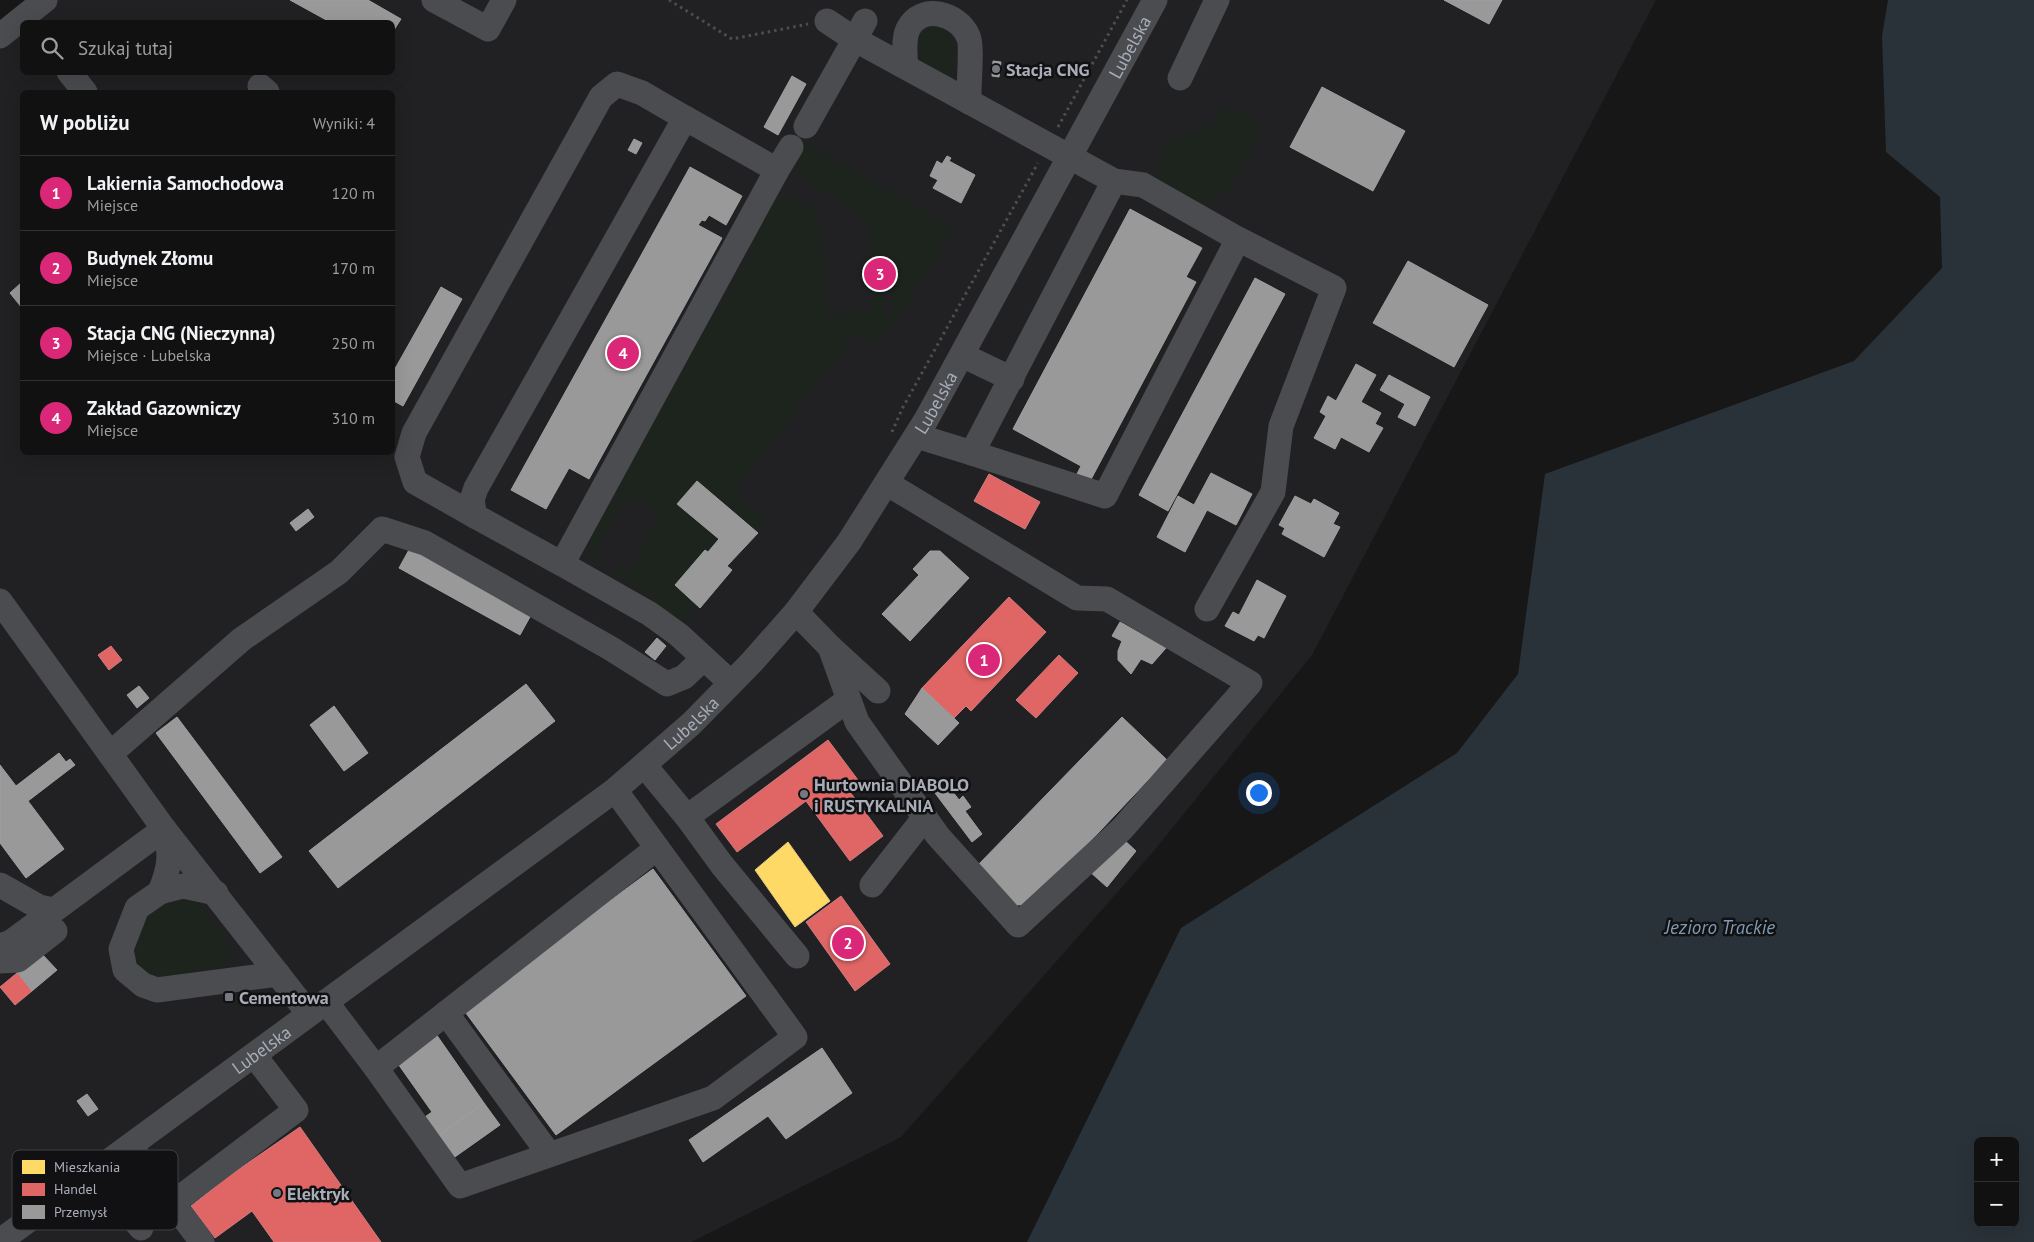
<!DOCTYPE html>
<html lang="pl">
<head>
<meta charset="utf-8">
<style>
  body { margin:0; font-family:"PT Sans",sans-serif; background:#1a1a1a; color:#f1f3f6 }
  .controls { position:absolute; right:15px; bottom:15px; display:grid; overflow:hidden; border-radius:8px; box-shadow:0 5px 20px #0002 }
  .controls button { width:45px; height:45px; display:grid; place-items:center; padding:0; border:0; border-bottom:1px solid #303131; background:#111; color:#f1f3f6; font:25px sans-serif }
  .you { position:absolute; left:1258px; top:792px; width:18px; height:18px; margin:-12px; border:4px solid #fff; border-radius:50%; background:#1a73e8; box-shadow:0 0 0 8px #1a73e833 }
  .badge { display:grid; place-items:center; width:32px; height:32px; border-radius:50%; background:#db2777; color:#fff; font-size:16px; font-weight:700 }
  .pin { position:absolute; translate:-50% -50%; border:2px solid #fff; box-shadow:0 1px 5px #0006 }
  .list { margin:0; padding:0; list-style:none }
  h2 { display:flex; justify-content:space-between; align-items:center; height:65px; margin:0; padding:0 20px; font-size:21px }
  h2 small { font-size:16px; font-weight:400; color:#9c9d9f }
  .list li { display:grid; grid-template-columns:32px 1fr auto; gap:15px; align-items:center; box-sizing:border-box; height:75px; padding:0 20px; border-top:1px solid #303131 }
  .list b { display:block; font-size:19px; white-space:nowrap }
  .list p { margin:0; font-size:16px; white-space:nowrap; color:#9c9d9f }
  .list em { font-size:16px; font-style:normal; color:#9c9d9f }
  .icon { flex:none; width:28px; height:28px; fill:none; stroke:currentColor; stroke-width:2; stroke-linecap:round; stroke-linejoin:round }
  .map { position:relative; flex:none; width:2034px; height:1242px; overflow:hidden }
  .search { position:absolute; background:#111; box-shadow:0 5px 20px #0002; left:20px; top:20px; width:375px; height:55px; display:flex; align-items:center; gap:12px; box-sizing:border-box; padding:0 18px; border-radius:8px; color:#9c9d9f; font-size:19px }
  .panel { position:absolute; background:#111; box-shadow:0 5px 20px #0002; left:20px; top:90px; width:375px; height:365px; border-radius:8px }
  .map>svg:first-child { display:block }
</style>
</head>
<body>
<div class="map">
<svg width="2034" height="1242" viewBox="0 0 2034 1242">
  <rect width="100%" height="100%" fill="#171717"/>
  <path fill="#212123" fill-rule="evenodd" d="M55,0H1656L1312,655L1153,852L901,1137L691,1242H0V44L22,26V72H392V22H28ZM22,92H392V452H22Z"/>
  <path fill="#1d241e" d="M940,24C961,42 953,56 951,81C923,64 917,67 917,32L923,25Z
    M1227,105L1264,128L1233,185L1204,207L1154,177L1167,142L1215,123Z
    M800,139L955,228L897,319L876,345L856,332L734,493L768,520L758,533L697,481L677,504L719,539L708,552L705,550L675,585L698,606L679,627L650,605L654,597L612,574L617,568L628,572L658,518L649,512L651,506L640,499L633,504L605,493L719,308L750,252L754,230L772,199C796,197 811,202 822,224L828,314L872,311V291L883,290L885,314L894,313L890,260L870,262L868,227L863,216L807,181C793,168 796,156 800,139Z
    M610,501L622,505L594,554L604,560L600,568C574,550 599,521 610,501Z
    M175,898L198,901L234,951L229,962L182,975L170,981L152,977L135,967C129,934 145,911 175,898Z"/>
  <path fill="#2a3239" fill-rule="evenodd" d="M1888,0H2034V1242H1027L1181,928L1457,753L1518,674L1545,474L1854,361L1942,268L1940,197L1886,152L1882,36ZM1978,1141H2015V1223H1978Z"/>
  <path fill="#ffd966" stroke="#e5cc7f" d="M788,842L830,901L795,927L755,870Z"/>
  <path fill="#e06666" stroke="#cf7b7f" d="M989,474L1040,502L1025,529L974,501Z
    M1009,597L1046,632L971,711L966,706L954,718L922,688Z
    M111,646L122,660L109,670L98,655Z
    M1059,655L1078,673L1036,718L1016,700Z
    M828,740L858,780L847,788L883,836L850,861L806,801L737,852L716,824Z
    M841,896L890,964L855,991L806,922Z
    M17,973L32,991L15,1005L0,987Z
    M300,1127L381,1242H274L252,1211L215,1238L191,1206L226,1178Z"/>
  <path fill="#999" stroke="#9e9fa2" d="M290,0H368L401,19L392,33V22H330Z
    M1444,0H1502L1489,24Z
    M993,61L1001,62L999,77L992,76Z
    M792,76L806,84L778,135L764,127Z
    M1322,87L1405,131L1373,191L1290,147Z
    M634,139L642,143L636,154L628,150Z
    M947,156L951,158L949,161L975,175L961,203L933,188L938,180L930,176L937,161L942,164Z
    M690,167L742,196L726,225L709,215L705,221L702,220L698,225L722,238L589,479L569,468L546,509L511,490Z
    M1130,209L1202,248L1186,277L1196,282L1088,485L1075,478L1081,466L1013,429Z
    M1408,261L1488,305L1454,367L1373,323Z
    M884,267L885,280H877L876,268Z
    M1255,278L1285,294L1168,511L1139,495Z
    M22,282V308L10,293Z
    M441,287L462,299L403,406L392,400V374Z
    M1356,364L1376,375L1361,402L1381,413L1375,424L1383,428L1369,452L1341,437L1335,449L1314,438L1326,416L1320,412L1328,396L1336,401Z
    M1389,375L1430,397L1415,426L1398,417L1405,404L1380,390Z
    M1211,473L1252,494L1236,525L1207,510L1185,552L1157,537L1178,496L1194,505Z
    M697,481L758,533L727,566L732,570L700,608L675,585L705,550L708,552L719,539L677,504Z
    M1295,496L1311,504L1314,499L1339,513L1333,524L1340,527L1324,557L1282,534L1285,528L1279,525Z
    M308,509L314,517L296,531L290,523Z
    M410,548L531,615L520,635L399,568Z
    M930,551H940L969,578L910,641L882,614L919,575L913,569Z
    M1257,580L1286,596L1264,638L1258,635L1254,641L1225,626L1233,612L1239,615Z
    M1120,622L1166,648L1152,664L1141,659L1131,674L1118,660V651L1122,641L1112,636Z
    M657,638L666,646L655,660L645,652Z
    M526,684L555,721L338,888L309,851Z
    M139,686L149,698L137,708L127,695Z
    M922,688L959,723L938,745L905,714Z
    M334,706L368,753L344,771L310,725Z
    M177,717L282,857L260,873L156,733Z
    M1122,717L1167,760L1031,904L1017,905L978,865Z
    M59,753L66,762L70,759L75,765L28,801L64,849L26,878L0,843V765L16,786Z
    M947,784L959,800L963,796L971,807L965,811L982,834L972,842L935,793Z
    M1122,838L1136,851L1107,887L1089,871Z
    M653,869L746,996L556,1135L463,1009Z
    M41,953L57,970L32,991L17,972Z
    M436,1034L484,1103L432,1140L419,1121L432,1112L396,1061Z
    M822,1048L852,1093L786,1139L768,1116L703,1162L689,1140Z
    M87,1094L98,1109L88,1116L77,1101Z
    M484,1103L500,1125L452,1159L436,1137Z"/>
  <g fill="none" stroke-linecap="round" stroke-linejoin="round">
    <path stroke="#4d4e52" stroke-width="3" stroke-dasharray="2.5 4" stroke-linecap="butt" d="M669,0L732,39L808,24
      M1058,127L1127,0
      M892,432L902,409L1038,163"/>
    <g stroke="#4b4c50" stroke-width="25">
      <path d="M434,0L488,29L504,0"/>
      <path d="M827,21L854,39L1114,181L1143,185L1238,239L1334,288L1281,426L1273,492L1207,609"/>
      <path d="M0,36L45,0"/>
      <path d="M906,67C905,56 903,40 908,29C921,3 958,13 968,36C973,45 968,88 969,102"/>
      <path d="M69,72L85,92"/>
      <path d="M1180,78L1217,0"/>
      <path d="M260,86L267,92"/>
      <path d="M806,126L865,21"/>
      <path d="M777,170L791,147"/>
      <path d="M962,355L1012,379"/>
      <path d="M917,436L972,453L1114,181"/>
      <path d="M972,453L1105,496L1238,239"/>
      <path d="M475,516L415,482L407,457L414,433L601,97L617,84L642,93L685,118"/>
      <path d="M562,564L475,516L472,500L476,488L685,118L777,170L562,564L650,614L679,635L731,683"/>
      <path d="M0,601L164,829L309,1014"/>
      <path d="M796,612L830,647L878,691"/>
      <path d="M830,647L857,722L938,836L1018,925L1122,829L1250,683L1107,599L1077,598L888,484"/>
      <path d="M110,754L242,639L339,572L382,529L425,543L610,648L667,684L684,677L704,658"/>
      <path d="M645,766L687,817L848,700"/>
      <path d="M687,817L722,865L797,956"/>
      <path d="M0,885L39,907L53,910"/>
      <path d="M872,885L925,817"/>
      <path d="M216,893L183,886L160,892L137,908L121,949L125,970L143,985L157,990L278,974"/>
      <path d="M0,946L11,942L164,829C172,854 170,867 160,892"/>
      <path d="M0,961L18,960L55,931"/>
      <path d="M326,1002L376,1068L460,1186L713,1098L795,1037L615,790"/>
      <path d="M446,1013L549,1154"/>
      <path d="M376,1068L657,848"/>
      <path d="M130,1146L202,1242"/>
      <path d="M94,1172L141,1228"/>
      <path d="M173,1203L296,1110L254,1055"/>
      <path id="s1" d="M0,1241L615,790L691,724L751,663L796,612L849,542L926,420L1155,0"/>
    </g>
  </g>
  <g fill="#757880" stroke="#111113" stroke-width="2">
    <circle cx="996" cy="69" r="5"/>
    <circle cx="804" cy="794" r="5"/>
    <rect x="224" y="992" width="10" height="10" rx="2.5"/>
    <circle cx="277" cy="1193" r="5"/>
  </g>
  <g text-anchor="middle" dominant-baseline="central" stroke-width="5" stroke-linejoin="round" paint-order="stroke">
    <g font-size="18" fill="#a8adb8" stroke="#111113">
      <text stroke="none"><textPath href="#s1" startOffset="1674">Lubelska</textPath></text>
      <text stroke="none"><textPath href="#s1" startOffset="1269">Lubelska</textPath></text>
      <text stroke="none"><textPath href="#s1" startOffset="864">Lubelska</textPath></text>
      <text stroke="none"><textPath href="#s1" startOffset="324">Lubelska</textPath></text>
    </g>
    <g font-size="18" font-weight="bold" fill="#a8adb8" stroke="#111113" text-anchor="start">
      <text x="1006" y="69">Stacja CNG</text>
      <text x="814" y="784">Hurtownia DIABOLO<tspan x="814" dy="21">i RUSTYKALNIA</tspan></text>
      <text x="239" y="997">Cementowa</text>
      <text x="287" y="1193">Elektryk</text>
    </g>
    <g font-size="19" font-style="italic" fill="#7f9bb3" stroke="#111113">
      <text x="1720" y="927">Jezioro Trackie</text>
    </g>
  </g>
  <rect x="12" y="1150" width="166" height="80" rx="8" fill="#111113" stroke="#3e4045" stroke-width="1"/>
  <rect x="22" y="1160" width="23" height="14" fill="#ffd966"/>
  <rect x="22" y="1183" width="23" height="13" fill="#e06666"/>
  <rect x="22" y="1205" width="23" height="14" fill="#999"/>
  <g font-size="14" fill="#a8adb8">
    <text x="54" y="1172">Mieszkania</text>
    <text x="54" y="1194">Handel</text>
    <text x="54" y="1217">Przemysł</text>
  </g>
</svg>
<div class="controls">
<button>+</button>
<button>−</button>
</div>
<div class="you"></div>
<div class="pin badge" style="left:984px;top:660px">1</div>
<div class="pin badge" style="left:848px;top:943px">2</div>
<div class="pin badge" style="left:880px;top:274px">3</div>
<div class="pin badge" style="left:623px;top:353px">4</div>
<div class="search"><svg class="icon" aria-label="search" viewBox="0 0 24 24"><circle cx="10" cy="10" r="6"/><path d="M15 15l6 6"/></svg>Szukaj tutaj</div>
<section class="panel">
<h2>W pobliżu<small>Wyniki: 4</small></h2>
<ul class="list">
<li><span class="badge">1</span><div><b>Lakiernia Samochodowa</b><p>Miejsce</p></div><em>120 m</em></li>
<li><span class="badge">2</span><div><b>Budynek Złomu</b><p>Miejsce</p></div><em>170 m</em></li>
<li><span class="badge">3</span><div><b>Stacja CNG (Nieczynna)</b><p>Miejsce · Lubelska</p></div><em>250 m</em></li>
<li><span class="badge">4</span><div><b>Zakład Gazowniczy</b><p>Miejsce</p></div><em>310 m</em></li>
</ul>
</section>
</div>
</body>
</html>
